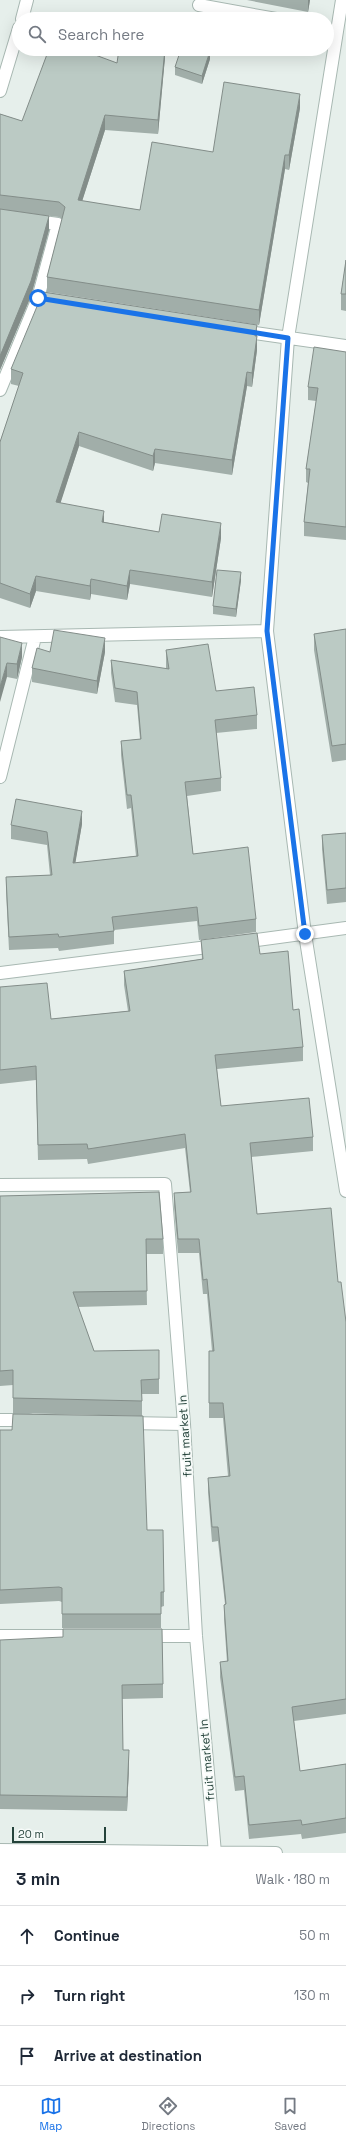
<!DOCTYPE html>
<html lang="en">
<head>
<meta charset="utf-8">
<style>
  body { margin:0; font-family:"Space Grotesk",sans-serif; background:#f2f2f3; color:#1f2937 }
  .scale { position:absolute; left:12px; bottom:10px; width:94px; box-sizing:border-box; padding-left:4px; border:2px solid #24423a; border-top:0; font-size:11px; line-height:14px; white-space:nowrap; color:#24423a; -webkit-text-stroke:3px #f7fbf9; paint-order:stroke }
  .stop { position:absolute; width:12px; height:12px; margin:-9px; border:3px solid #1a73e8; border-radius:50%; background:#fff }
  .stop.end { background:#1a73e8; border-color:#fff; box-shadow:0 1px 4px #0008 }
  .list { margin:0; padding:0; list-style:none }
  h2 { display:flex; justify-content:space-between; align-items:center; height:52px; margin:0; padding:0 16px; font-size:17px }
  h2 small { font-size:13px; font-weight:400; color:#747a83 }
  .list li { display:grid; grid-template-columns:26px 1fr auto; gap:12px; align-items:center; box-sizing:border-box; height:60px; padding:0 16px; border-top:1px solid #e0e1e3 }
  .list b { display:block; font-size:15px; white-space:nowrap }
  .list em { font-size:13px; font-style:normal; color:#747a83 }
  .icon { flex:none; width:22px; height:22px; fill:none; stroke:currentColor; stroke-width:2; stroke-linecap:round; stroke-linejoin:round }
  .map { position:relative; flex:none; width:346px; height:1853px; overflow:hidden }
  .search { position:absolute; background:#fff; box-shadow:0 4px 16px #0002; left:12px; right:12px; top:12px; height:44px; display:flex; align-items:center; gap:10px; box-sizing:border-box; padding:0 14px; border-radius:22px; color:#747a83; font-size:15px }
  .sheet { height:232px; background:#fff }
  nav { display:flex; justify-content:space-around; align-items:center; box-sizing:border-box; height:56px; border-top:1px solid #e0e1e3; background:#fff; font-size:11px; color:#747a83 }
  nav a { display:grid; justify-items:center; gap:2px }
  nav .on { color:#1a73e8 }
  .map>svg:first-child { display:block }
</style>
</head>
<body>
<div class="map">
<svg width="346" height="1853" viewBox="0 0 346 1853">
  <rect width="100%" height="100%" fill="#e6efeb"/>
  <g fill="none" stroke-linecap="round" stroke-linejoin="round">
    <defs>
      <path id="minor" d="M342,0L288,338L267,631L305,934L346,1191
        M199,5L276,19
        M22,19L27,0
        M0,91L19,28
        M0,216L58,224L38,298L55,301
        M241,331L346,346
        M0,390L38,298
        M0,637L267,631
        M0,777L35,637
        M242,942L346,928
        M0,973L216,946
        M0,1185L165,1184L184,1424L196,1636L215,1853
        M0,1420H29
        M127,1423L184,1424
        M0,1636H79
        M145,1636H196
        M0,1850L276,1853"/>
    </defs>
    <use href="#minor" stroke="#a8b8b2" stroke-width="14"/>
    <use href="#minor" stroke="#fff" stroke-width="12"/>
  </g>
  <path fill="#a1aea9" d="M247,0H310L308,12Z
    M165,49V57L158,134L105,130L82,201L140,210L213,152L300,108L289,170L285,169L259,325L47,292V277L62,219L59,217L10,211L49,230L31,296L0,370V114L22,121L117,63Z
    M210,59L202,84L175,75V67Z
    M346,260V311L341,310V294Z
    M257,336V350L252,387L247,386L232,475L155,463L153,471L79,446L60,503L104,522L159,532L221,538L212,597L130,584L127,600L91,594L90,600L36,591L30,608L0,598V442L19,386L11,384V369Z
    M346,352V540L304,536V522L308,483L306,482V469L316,401L308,400V387Z
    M241,580L236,617L213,614V606Z
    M346,629V760L332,762L314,650V634Z
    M0,637L22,657L17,679L7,677Z
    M166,650L216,691L257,715V729L216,733L221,778V791L187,796L193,854L256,919V932L199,940L197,921L114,930V944L59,951L58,948L9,950L6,891V877L50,875L47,845L11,839V825L82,824L75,863L136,856L131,808L127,809L121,755V741L140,739L137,705L115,702L111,673V660L166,669Z
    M50,652H105L97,694L32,682V668Z
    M346,833V902L327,904L322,849V835Z
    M201,940L260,954L293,1010L303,1047V1061L217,1069L221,1106L313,1137V1151L251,1157L257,1214L338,1282L346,1322V1714L294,1721L300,1771L346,1764V1833L302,1839L301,1834L249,1839L244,1790L235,1791L220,1677V1662H227L224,1619V1605L225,1604L218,1541L212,1542L208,1492V1478L228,1476L223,1418H209V1351H212L207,1294H203L199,1253H178L174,1207V1193L190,1192L185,1148L88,1164L87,1159L38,1160L36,1080L0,1084V987L51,1019L128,1011L124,985V971L202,959Z
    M0,1196L163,1239V1254H146L147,1305L78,1307L94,1351L159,1379V1394H142V1416L13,1413V1385L0,1386Z
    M0,1430L147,1530L164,1592V1606L161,1607V1628H62V1602L59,1601L0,1604Z
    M0,1640L163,1684V1698L122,1699L123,1750L129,1764L127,1811L0,1809Z"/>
  <path fill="#838d89" d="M308,0H310L308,12Z
    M165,49V57L158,134V120Z
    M210,51V59L202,84V76Z
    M300,94V108L289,170V155Z
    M105,115V130L78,214V200Z
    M285,155V169L259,325V310Z
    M49,216V230L31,296L0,370V356Z
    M257,325V350L252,387V373L255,336Z
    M247,372V386L232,475V460Z
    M79,432V446L56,517V502Z
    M155,449V463L153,471V456Z
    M104,511V526L102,522Z
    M221,523V538L212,597V582Z
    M130,570V584L127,600V586Z
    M241,572V580L236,617V609Z
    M36,576V591L30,608V594Z
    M91,579V594L90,600V586Z
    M105,638V652L97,694V681Z
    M22,643V657L17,679V664Z
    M7,663V677L0,702V687Z
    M82,811V824L73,877V863Z
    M129,1750V1764L127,1811V1797Z"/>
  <path fill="#bbcac4" stroke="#838d89" d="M49,49H79L117,63L119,49H165L158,120L105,115L78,200L140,210L152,142L213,152L224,82L300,94L289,155H285L259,310L47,277L65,207L59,202L0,195V114L22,121Z
    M181,49H205L210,51L202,76L175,67Z
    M0,209L49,216L31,281L0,356Z
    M346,260V294H341Z
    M43,292L257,325L255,336H257L252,373L247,372L232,460L155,449L153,456L79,432L56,502L104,511L102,522L159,532L162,514L221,523L212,582L130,570L127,586L91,579L90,586L36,576L30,594L0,583V442L23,373L11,369Z
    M314,347L346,352V527L304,522L310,469H306L318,388L308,387Z
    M217,570L241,572L236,609L213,606Z
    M346,629V744L332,746L314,634Z
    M54,630L105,638L97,681L32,668L37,648L50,652Z
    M0,637L22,643L17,664L7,663L0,687Z
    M208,644L216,691L254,687L257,715L215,720L221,778L185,782L193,854L248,847L256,919L199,926L197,907L112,917L114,931L59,937L58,934L9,937L6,877L52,875L47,832L11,825L16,799L82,811L73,863L138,856L131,795H127L121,741L141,739L137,692L115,688L111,660L169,669L166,650Z
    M346,833V888L327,890L322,835Z
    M257,933L260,954L288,951L293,1010L299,1009L303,1047L215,1055L221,1106L309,1098L313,1137L250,1143L257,1214L331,1208L338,1282H341L346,1322V1699L292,1707L300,1771L346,1764V1818L302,1825L301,1820L249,1825L244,1776L235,1777L220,1662L228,1661L224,1605L226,1604L218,1527H212L208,1478L230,1476L223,1403H209V1351H214L207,1279L203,1280L199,1239H178L174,1193L191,1192L185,1134L88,1149L87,1144L38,1145L36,1066L0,1070V987L47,983L51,1019L130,1011L124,971L203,959L201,940Z
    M159,1192L163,1239H146L147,1291L73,1292L94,1351L159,1350V1379L141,1380L142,1401L13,1398V1370L0,1371V1196Z
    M13,1414L143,1416L147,1530H163L164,1592H161V1614H62V1588L59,1587L0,1590V1430H12Z
    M63,1629H162L163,1684L122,1685L123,1750H129L127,1797L0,1795V1640L63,1637Z"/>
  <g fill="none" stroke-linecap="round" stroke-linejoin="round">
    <path stroke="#1a73e8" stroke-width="5" d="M38,298L288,338L267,631L305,934"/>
  </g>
  <g text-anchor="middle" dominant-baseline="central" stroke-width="3.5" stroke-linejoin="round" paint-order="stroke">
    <g font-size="12" fill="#24423a" stroke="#f7fbf9">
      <text transform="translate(185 1436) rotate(-94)">fruit market ln</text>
      <text transform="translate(207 1760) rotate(-95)">fruit market ln</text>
    </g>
  </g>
</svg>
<div class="scale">20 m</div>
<div class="stop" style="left:38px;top:298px"></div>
<div class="stop end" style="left:305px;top:934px"></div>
<div class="search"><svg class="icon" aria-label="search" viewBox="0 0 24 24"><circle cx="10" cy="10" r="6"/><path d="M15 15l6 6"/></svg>Search here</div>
</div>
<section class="sheet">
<h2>3 min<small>Walk · 180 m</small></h2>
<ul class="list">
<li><svg class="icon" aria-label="ahead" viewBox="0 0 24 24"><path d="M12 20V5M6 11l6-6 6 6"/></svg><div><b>Continue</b></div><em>50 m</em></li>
<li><svg class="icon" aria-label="right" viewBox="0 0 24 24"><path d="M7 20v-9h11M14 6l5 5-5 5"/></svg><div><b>Turn right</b></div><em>130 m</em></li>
<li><svg class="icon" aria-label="arrive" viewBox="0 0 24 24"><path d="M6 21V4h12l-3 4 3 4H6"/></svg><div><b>Arrive at destination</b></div></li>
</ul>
</section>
<nav>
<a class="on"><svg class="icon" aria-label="map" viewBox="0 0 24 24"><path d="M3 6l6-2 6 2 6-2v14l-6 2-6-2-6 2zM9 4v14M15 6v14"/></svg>Map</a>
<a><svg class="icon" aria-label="directions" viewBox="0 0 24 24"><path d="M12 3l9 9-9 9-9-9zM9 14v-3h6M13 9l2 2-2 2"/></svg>Directions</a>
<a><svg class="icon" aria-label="saved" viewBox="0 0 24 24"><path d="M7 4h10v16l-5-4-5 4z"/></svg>Saved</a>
</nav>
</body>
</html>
